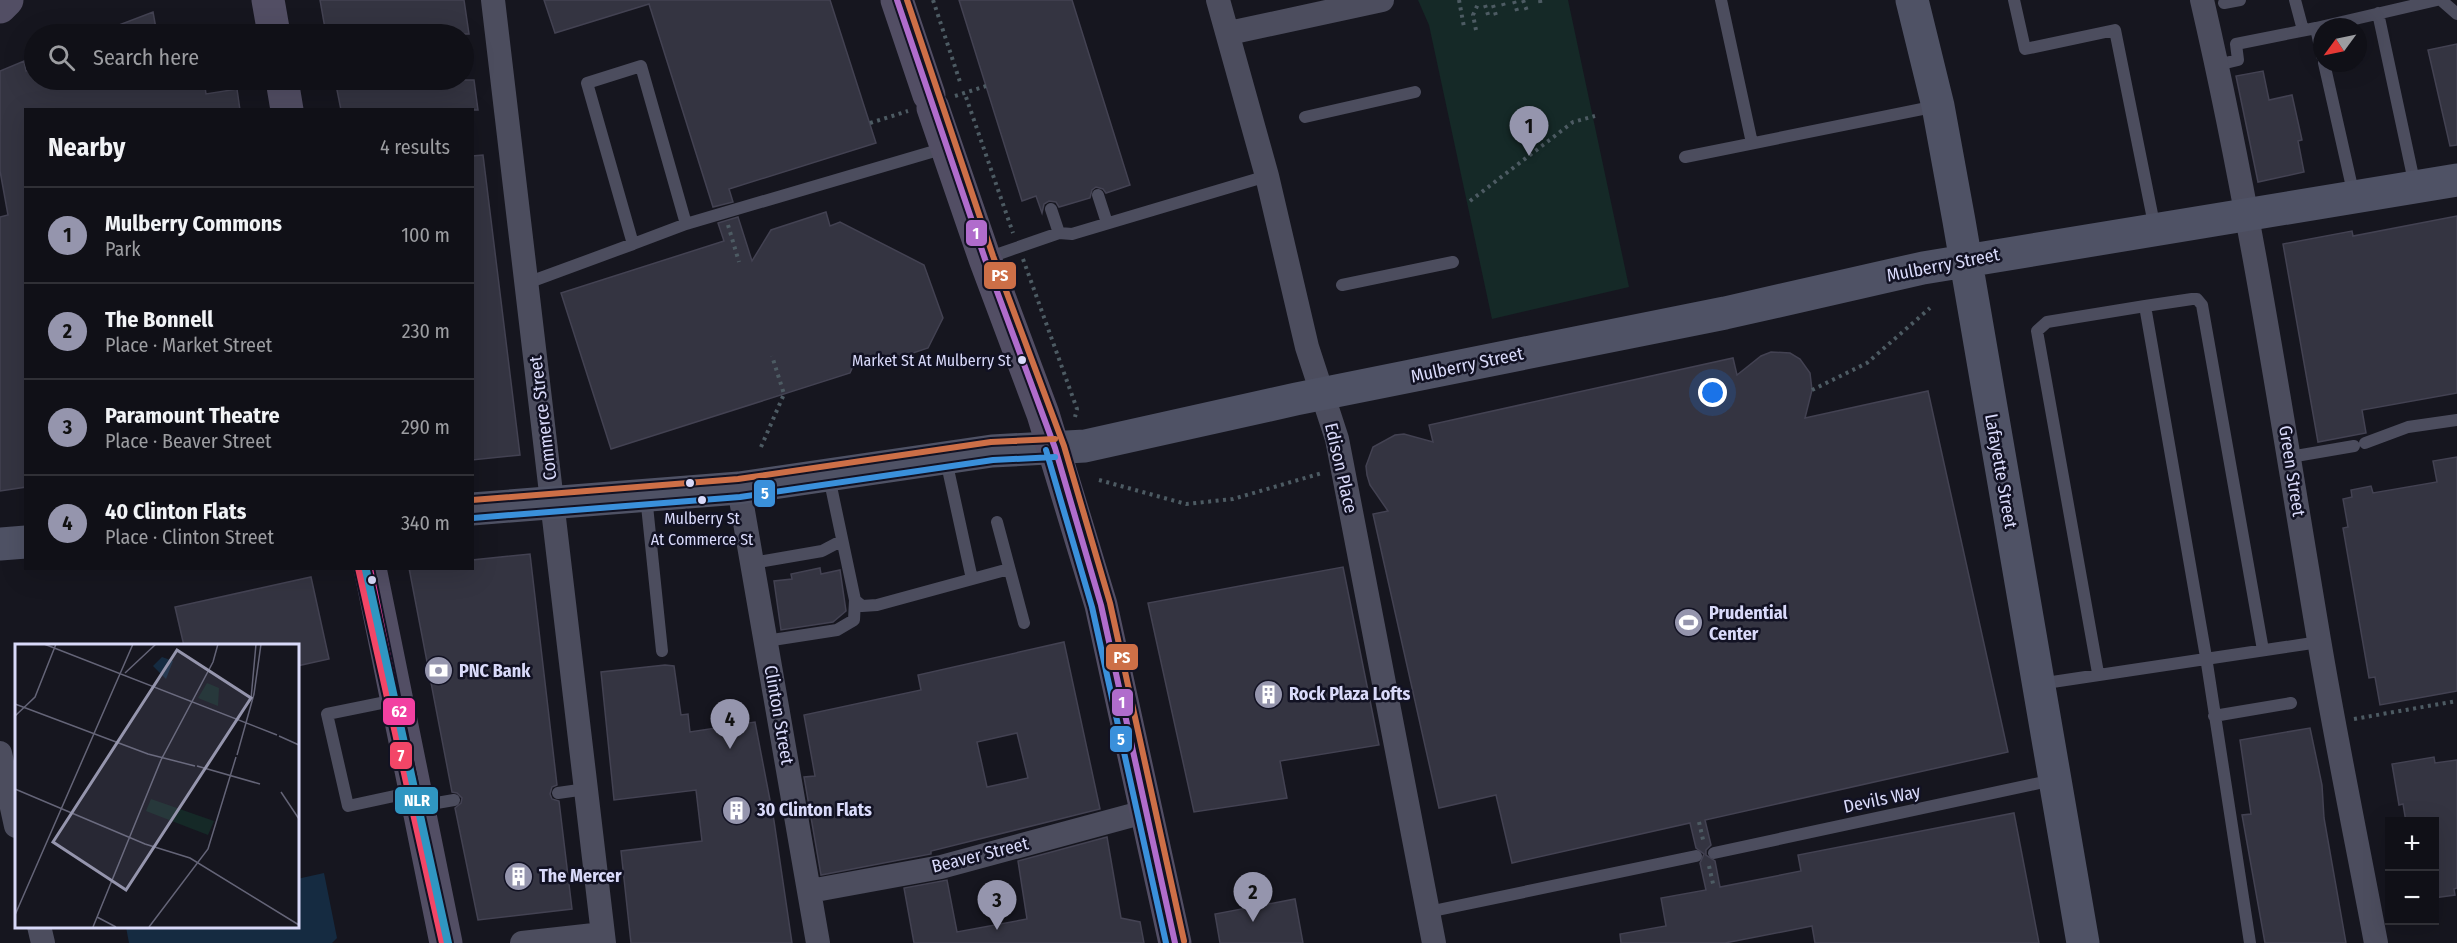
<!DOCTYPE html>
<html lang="en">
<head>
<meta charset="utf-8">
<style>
  body { margin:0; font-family:"Fira Sans Condensed",sans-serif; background:#191920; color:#f1f3f6 }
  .controls { position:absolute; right:18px; bottom:18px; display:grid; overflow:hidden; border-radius:0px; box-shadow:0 6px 24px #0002 }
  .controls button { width:54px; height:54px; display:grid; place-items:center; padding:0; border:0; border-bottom:2px solid #303036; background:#101017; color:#f1f3f6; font:30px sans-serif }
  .compass { position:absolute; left:2313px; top:18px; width:54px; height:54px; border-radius:50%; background:#101017; box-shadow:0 6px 24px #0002; rotate:237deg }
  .you { position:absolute; left:1713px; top:393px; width:21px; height:21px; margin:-15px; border:4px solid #fff; border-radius:50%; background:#1a73e8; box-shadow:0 0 0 9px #1a73e833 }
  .badge { display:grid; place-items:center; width:39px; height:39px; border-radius:50%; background:#9595ad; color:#111; font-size:20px; font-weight:700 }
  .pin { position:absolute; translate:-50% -50px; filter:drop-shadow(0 2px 3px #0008) }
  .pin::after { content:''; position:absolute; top:32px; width:21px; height:18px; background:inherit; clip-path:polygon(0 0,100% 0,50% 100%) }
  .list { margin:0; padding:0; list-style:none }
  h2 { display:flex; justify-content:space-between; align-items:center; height:78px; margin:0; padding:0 24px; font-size:26px }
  h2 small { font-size:20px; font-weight:400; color:#9c9da1 }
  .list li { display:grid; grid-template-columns:39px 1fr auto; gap:18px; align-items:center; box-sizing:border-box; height:96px; padding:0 24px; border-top:2px solid #303036 }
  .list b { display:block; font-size:22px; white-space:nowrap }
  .list p { margin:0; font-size:20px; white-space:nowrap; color:#9c9da1 }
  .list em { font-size:20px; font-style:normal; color:#9c9da1 }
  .icon { flex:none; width:33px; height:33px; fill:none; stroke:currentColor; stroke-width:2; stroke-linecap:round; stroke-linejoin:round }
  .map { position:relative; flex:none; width:2457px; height:943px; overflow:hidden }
  .search { position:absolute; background:#101017; box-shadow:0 6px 24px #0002; left:24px; top:24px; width:450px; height:66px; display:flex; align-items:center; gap:15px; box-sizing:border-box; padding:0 21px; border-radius:33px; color:#9c9da1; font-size:22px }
  .panel { position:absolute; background:#101017; box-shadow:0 6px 24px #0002; left:24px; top:108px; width:450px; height:462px; border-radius:0px }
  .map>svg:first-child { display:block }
</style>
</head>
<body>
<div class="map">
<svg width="2457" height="943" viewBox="0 0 2457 943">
  <rect width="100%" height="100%" fill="#16161f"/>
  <path fill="#152927" d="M1418,0H1568L1629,287L1492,319L1429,25Z"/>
  <path fill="#152b41" d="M324,873L337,938L332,943H129L126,927L297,926V879Z"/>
  <path fill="#343441" stroke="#434252" stroke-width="1.5" fill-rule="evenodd" d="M320,0H464L469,34H326Z
    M544,0H830L876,143L729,189L733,202L713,207L649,4L555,33Z
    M959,0H1072L1130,185L1106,193L1103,189L1096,187L1092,190L1090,198L1059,207L1056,202L1049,201L1044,204L1042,213L1036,196L1022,201Z
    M153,12L157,34H98V33Z
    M2457,44V145L2450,146L2428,50Z
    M24,61L26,71L34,70V80H204L206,94L237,89L240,110H26V487L0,491V217L8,215L0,171V71Z
    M2263,71L2269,100L2292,95L2302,140L2298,141L2304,172L2258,182L2236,76Z
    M335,80H474L478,110H341Z
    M483,155L520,455L472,460V156Z
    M826,212L830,226L840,222L924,265L943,318L928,348L875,366L857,357L850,373L611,449L561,293L724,241L718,223L738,217L752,261L771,230Z
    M2457,216V393L2362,410L2366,433L2318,442L2283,244L2352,231L2353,236Z
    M1771,352L1790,353L1800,359L1810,373L1812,390L1805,418L1928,391L2008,752L1705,820L1711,845L1706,850V855L1715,861L1720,887L1801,871L1798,855L2014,813L2039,943H1815L1812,926L1725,943H1621L1620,934L1666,926L1661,898L1706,890L1700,863L1704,854L1696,848L1690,823L1512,863L1496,795L1439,808L1373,514L1388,511L1370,485L1367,475L1366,466L1373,447L1395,435L1404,434L1433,442L1429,425L1733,358L1737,375L1761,356Z
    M2457,457V691L2380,705L2375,677L2369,678L2343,528L2348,527L2343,499L2352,497L2351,490L2371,486L2373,493L2437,482L2433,461Z
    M530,554L557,785L552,787L550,794L552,799L559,801L572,909L478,920L455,808L461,803L462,798L457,793L452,792L409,568H472V560Z
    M1343,567L1379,745L1280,761L1287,798L1194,812L1148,603Z
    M820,568L821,574L840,570L846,611L833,622L781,630L774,581L792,579L791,574Z
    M311,577L329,659L297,666V646H184L175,607Z
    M1064,642L1100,809L931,851V854L821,875L804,777L815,776L804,715L921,690L918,675ZM1017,733L1028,778L987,787L977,742Z
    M665,665L674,666L681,715L688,714L690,732L755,722L774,821L792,943H631L621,851L702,841L696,790L614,800L601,672Z
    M2310,728L2322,785L2324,818L2346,943H2265L2242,815L2251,814L2240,740Z
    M2434,757L2435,763L2457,760V888L2454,889L2455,895L2434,898V822H2406L2403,804L2399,805L2392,764Z
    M1107,837L1121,918L1140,922L1144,943H914L904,888L947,880L957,932L1027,919L1018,861Z
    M1295,899L1303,943H1220L1215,914Z"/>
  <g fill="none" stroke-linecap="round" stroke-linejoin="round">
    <path stroke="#4d5b63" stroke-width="4" stroke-dasharray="3 4.5" stroke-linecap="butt" d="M933,0L961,85
      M1459,0L1464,27
      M1523,0L1527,11
      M1540,0L1541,7
      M1514,1L1518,14
      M1503,3L1505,10
      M1485,5L1489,18
      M1493,5L1497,19
      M1476,30L1473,15L1478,4
      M955,96L986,86
      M966,97L1013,233
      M870,123L908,111
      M1470,201L1573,122L1595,116
      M728,225L739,262
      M1023,259L1077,409L1075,417
      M1812,390L1867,363L1930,308
      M761,447L784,394L772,356
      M1099,480L1186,504L1233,499L1322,473
      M2354,719L2457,701
      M1699,822L1704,844
      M1709,866L1714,888"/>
    <path stroke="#4c4d5e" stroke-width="12" d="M1721,0L1752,143
      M2014,0L2025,49L2115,30L2155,229
      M2295,0L2303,30
      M2441,0L2457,14
      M2224,3L2240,0
      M2378,13L2415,186
      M2322,56L2316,28L2437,0
      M2324,63L2354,196
      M2217,65L2238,60L2236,44L2316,28
      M1305,117L1415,92
      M1685,157L1937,106
      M1098,195L1107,223
      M1051,209L1059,233
      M686,224L945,148
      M987,258L1059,233L1072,234L1267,176
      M527,283L633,244L587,83L641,66L686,224L633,244
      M1342,285L1453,262
      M2145,306L2192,299H2197L2202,305L2263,650
      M2365,443L2408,427L2457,420
      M2290,457L2354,446
      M946,460L972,579
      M829,477L855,600L862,606L877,605L1009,569
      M646,496L662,651
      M997,522L1024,623
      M753,563L822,551L841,541
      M766,641L837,630L854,620L855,600
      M2098,673L2037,331L2047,322L2145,306L2206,657L2250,943
      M2039,684L2319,642
      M396,700L327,714L348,806L413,792
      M2214,716L2291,703
      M558,793L586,789
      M419,806L454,800
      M1714,853L2053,780
      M1428,912L1696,856"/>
    <path stroke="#4c4d5e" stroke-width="24" d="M493,0L604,943
      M1218,0L1267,176L1307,347L1337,439L1434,943
      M2202,0C2251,211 2283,426 2319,640C2336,741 2357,842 2376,943
      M1229,33L1382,0
      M739,488L818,943
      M0,753L16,826
      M810,891L941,867L1148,811
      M39,926L43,943
      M522,943L603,934"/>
    <path stroke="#4f5265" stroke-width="33" d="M1912,0L1938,106L1959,221L2083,943
      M472,509L739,488L992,451L1085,446L1296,399L1725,313L1923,268L2457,180
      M0,544L26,542"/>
    <path stroke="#524e64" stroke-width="33" d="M268,0L274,34
      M897,0L929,95
      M0,7L7,0
      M282,80L287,110
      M933,108L985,259L1043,414L1101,605L1175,943
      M370,568L446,943"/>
    <defs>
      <path id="bus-1" d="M897,0L985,259L1055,448L1101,605L1175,943"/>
      <path id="bus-2" d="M1046,450L1092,607L1166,943
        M473,518L740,497L993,460L1055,457"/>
      <path id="bus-3" d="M907,0L993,256L1064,446L1110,603L1184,941
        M472,500L738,479L991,442L1055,439"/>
      <path id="bus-4" d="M370,568L446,943"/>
    </defs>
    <use href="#bus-1" stroke="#121223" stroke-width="10"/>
    <use href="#bus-2" stroke="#121223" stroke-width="10"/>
    <use href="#bus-3" stroke="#121223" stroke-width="10"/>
    <use href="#bus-4" stroke="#121223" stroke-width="10"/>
    <use href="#bus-1" stroke="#b06ccc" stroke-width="6"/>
    <use href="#bus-2" stroke="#3a90db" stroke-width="6"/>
    <use href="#bus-3" stroke="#cd6f47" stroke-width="6"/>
    <use href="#bus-4" stroke="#f240a1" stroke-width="6"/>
    <defs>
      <path id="rail-1" d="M359,568L443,943"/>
      <path id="rail-2" d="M366,570L448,943"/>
    </defs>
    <use href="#rail-1" stroke="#121223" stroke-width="12"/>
    <use href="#rail-2" stroke="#121223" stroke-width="12"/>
    <use href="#rail-1" stroke="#f34667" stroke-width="8"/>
    <use href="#rail-2" stroke="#3096c2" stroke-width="8"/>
  </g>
  <defs>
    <symbol id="stadium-disc" viewBox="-11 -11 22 22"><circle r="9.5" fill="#9595ad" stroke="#121223"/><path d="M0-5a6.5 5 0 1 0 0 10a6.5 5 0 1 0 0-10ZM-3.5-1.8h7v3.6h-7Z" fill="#fff"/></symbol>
    <symbol id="bank-disc" viewBox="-11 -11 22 22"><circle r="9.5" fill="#9595ad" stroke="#121223"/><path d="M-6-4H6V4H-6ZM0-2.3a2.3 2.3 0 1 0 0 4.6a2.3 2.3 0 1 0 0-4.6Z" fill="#fff"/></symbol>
    <symbol id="building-disc" viewBox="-11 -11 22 22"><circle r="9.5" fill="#9595ad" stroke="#121223"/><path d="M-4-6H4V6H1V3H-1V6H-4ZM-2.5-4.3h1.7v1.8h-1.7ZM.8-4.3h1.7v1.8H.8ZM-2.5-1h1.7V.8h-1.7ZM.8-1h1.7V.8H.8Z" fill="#fff"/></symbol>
  </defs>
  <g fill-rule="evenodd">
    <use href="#stadium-disc" x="1672" y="606" width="33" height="33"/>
    <use href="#bank-disc" x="422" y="654" width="33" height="33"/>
    <use href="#building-disc" x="1252" y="678" width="33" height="33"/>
    <use href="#building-disc" x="720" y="794" width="33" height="33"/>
    <use href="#building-disc" x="502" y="860" width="33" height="33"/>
  </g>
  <g fill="#d9dafa" stroke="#121223" stroke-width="2">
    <circle cx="1022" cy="360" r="5"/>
    <circle cx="690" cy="483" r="5"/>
    <circle cx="702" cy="500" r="5"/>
    <circle cx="372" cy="580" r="5"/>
  </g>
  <g text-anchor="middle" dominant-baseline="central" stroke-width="5" stroke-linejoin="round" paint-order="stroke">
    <g font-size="16" fill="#d9dafa" stroke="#121223" text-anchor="end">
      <text x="1011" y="360">Market St At Mulberry St</text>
      <text x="702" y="518" text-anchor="middle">Mulberry St<tspan x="702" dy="21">At Commerce St</tspan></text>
    </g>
    <g font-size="18" fill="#d9dafa" stroke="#121223">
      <text transform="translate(1943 265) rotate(-11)">Mulberry Street</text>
      <text transform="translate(1467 365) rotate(-12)">Mulberry Street</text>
      <text transform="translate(543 418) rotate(-97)">Commerce Street</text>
      <text transform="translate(1341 468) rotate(77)">Edison Place</text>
      <text transform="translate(2001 471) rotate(80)">Lafayette Street</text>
      <text transform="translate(2292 471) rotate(81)">Green Street</text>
      <text transform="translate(779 715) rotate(80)">Clinton Street</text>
      <text transform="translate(1882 799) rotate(-12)">Devils Way</text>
      <text transform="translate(980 855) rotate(-14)">Beaver Street</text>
    </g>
    <g font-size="18" font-weight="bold" fill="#d9dafa" stroke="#121223" text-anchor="start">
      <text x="1709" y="613">Prudential<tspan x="1709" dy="21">Center</tspan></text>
      <text x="459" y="671">PNC Bank</text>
      <text x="1289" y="694">Rock Plaza Lofts</text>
      <text x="757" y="810">30 Clinton Flats</text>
      <text x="539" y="876">The Mercer</text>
    </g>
  </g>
  <g transform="translate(15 644)">
    <rect width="284" height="284" fill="#16161f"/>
    <path d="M192,39L204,44L203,62L183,54ZM136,155L199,177L193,191L131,167Z" fill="#152927"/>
    <path d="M147,13L158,17L151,35L138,22Z" fill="#152b41"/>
    <path fill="none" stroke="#646477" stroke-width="1.5" d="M29,0L262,91M110,29L141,0M236,55L241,0M0,60L133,110L180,122M0,72L20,53L41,0M264,92L284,101M222,111L239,50L246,0M182,122L245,140M0,145L130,200L175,214L284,281M266,148L284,175M0,271L118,0M82,273L101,283M78,283L146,116L198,18L203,0M134,283L193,205L221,113"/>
    <path fill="#9595ad" fill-opacity="0.15" stroke="#9595ad" stroke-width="3" d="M162,6L236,54L111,246L38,198Z"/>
    <rect width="284" height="284" fill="none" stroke="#d9dafa" stroke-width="3"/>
  </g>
  <g stroke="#121223" stroke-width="2">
    <rect x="965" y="219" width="23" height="28" rx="6" fill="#b06ccc"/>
    <rect x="983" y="261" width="34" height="29" rx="6" fill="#cd6f47"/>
    <rect x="753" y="479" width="23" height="29" rx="6" fill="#3a90db"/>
    <rect x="1105" y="643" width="34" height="28" rx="6" fill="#cd6f47"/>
    <rect x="1111" y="688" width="23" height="29" rx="6" fill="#b06ccc"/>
    <rect x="382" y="697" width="34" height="29" rx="6" fill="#f240a1"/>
    <rect x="1109" y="725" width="24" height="28" rx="6" fill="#3a90db"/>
    <rect x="389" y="741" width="24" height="29" rx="6" fill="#f34667"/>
    <rect x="394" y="786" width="45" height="29" rx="6" fill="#3096c2"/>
  </g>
  <g font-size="16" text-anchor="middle" font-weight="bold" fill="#fff">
    <text x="976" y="239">1</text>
    <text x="1000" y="281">PS</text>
    <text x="765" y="499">5</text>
    <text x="1122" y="663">PS</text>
    <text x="1122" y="708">1</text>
    <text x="399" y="717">62</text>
    <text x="1121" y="745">5</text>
    <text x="401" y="761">7</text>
    <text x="417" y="806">NLR</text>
  </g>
</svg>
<div class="controls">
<button>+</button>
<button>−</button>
</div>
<svg class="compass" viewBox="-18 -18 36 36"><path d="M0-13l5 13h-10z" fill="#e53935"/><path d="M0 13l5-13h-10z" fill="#9c9da1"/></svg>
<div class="you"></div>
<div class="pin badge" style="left:1529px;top:156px">1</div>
<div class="pin badge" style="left:1253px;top:922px">2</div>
<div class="pin badge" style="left:997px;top:930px">3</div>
<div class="pin badge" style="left:730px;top:749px">4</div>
<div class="search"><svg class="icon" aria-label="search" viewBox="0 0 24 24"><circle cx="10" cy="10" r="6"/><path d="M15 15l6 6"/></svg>Search here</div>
<section class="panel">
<h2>Nearby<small>4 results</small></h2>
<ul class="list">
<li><span class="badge">1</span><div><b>Mulberry Commons</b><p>Park</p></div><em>100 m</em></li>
<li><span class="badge">2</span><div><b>The Bonnell</b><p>Place · Market Street</p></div><em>230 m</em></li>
<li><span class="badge">3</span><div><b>Paramount Theatre</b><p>Place · Beaver Street</p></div><em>290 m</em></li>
<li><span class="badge">4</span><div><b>40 Clinton Flats</b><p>Place · Clinton Street</p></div><em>340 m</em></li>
</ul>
</section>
</div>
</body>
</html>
